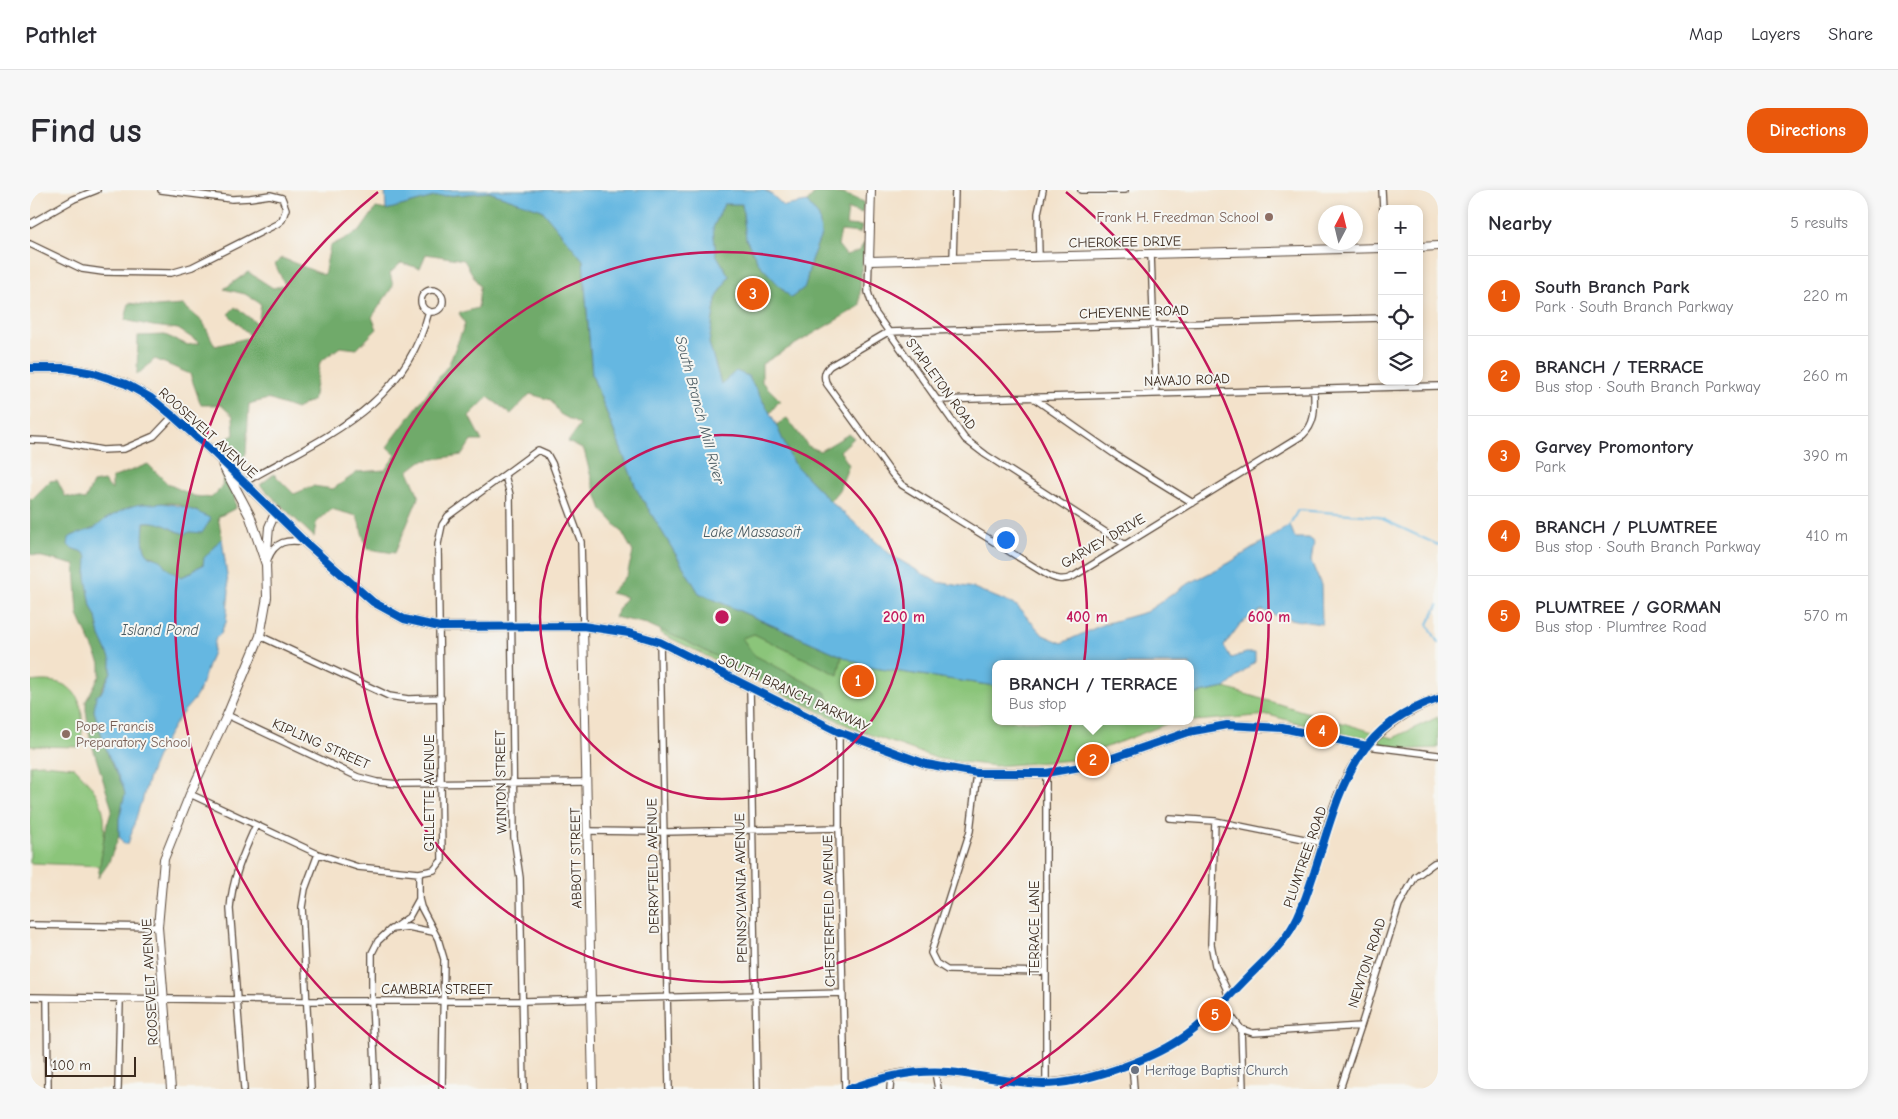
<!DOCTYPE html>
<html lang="en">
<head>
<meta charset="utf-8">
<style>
  body { margin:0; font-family:"Comic Neue",sans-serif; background:#f7f7f7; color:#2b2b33 }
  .controls { position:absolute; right:15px; top:15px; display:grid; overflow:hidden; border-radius:10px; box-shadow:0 2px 8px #0003 }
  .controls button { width:45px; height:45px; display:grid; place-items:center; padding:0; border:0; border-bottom:1px solid #e1e1e2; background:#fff; color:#2b2b33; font:25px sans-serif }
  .compass { position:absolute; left:1288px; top:15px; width:45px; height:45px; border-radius:50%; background:#fff; box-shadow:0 2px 8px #0003; rotate:7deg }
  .scale { position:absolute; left:15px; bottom:12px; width:91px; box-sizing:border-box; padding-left:5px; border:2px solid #3b2a1e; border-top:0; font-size:14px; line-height:18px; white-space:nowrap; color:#3b2a1e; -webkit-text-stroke:4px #f6f6f2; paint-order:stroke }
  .you { position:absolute; left:975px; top:349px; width:18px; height:18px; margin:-12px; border:4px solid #fff; border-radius:50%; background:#1a73e8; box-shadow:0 0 0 8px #1a73e833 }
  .badge { display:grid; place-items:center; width:32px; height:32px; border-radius:50%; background:#ea580c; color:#fff; font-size:16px; font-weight:700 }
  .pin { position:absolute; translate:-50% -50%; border:2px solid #fff; box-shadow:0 1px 5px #0006 }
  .popup { position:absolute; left:962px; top:470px; width:202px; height:65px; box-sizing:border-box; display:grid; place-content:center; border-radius:10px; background:#fff; filter:drop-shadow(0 1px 4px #0005); font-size:16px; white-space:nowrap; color:#7c7c81 }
  .popup b { font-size:19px; color:#2b2b33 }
  .popup::after { content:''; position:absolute; left:50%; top:100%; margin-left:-10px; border:10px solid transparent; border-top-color:#fff }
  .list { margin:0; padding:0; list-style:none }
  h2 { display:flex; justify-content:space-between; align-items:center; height:65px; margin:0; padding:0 20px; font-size:21px }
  h2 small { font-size:16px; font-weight:400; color:#7c7c81 }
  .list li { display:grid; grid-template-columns:32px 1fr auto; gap:15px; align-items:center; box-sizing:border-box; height:80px; padding:0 20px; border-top:1px solid #e1e1e2 }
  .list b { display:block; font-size:19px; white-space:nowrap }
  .list p { margin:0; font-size:16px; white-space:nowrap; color:#7c7c81 }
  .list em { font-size:16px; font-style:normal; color:#7c7c81 }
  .icon { flex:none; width:28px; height:28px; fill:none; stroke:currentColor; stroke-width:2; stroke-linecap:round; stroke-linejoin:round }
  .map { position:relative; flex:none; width:1408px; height:899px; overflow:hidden; border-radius:20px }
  header { display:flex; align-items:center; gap:30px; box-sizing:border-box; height:70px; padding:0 25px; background:#fff; border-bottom:1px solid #e1e1e2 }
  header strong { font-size:24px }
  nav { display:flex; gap:28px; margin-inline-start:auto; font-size:18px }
  .intro { display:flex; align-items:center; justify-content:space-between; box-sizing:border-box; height:120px; padding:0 30px }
  h1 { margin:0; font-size:35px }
  .button { padding:12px 22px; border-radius:20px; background:#ea580c; color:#fff; font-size:18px; font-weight:700 }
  main { display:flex; gap:30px; padding:0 30px }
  aside { flex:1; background:#fff; border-radius:20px; box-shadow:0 2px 8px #0003 }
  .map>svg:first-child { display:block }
</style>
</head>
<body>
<header>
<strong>Pathlet</strong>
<nav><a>Map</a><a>Layers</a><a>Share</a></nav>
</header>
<div class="intro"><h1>Find us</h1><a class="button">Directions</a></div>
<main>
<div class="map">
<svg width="1408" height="899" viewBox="0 0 1408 899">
  <rect width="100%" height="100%" fill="#f6f6f2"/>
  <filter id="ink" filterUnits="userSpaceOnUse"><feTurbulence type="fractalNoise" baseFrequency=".02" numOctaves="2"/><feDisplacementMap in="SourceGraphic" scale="10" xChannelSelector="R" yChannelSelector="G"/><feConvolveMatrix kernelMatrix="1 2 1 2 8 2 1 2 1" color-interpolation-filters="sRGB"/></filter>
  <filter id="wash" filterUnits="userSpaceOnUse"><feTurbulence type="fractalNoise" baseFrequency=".0096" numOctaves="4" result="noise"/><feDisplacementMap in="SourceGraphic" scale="20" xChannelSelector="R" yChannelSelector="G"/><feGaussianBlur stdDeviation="1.12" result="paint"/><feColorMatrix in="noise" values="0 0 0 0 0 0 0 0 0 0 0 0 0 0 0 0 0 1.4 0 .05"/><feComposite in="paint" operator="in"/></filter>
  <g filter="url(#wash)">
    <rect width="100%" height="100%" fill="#f3e2cb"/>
    <path fill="#8bc57a" stroke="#63784c" d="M669,403L837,477L965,496L966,531H1160L1161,505L1195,498L1363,548L1408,527V558L1364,560L1239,525L1139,533L1043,570L965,576L909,569L827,540L630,443L636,412Z
      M0,492C50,485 57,515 50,557L0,556Z
      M13,574L44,577C80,613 77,627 70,676L0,673V575Z"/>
    <path fill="#70aa6a" stroke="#566a44" d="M459,2L512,20L553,70L562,185L607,300L669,403L812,466L808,485L724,444L712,448L724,465L795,502L810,528L655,451L617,434L584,427L596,407L580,403L597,385L603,362L592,342L572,320L563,295L554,260L538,252L550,235L530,224L521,210L500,204L481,224L458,207L439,226L452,251H441L432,265L391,271L378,281L389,306L365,363L337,359L327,326L301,319L286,333L284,347L230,295L244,284L264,304L283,296L303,299L328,282L355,280L366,265L357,257L419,174L435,134L429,123L448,118L450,97L434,70L396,64L390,78L371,73L360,83L363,96L342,127L347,139L327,159L310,157L290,172L283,210L266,219L238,209L219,214L216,264L208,274L185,254L204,245L203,226L191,215H171L160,184L125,169L107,185L108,146L135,145L158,155L170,153L148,139L123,136L95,130L99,113L126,117L153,115L173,132L185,156L221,147L198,124L205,117L228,134L231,114L215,104L194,99L218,82L243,98L255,95L245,74L252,68L294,85L300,56L330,41L346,18L356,20L404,7Z
      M786,2L814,4L834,12L832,23L818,19L816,35L832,36L830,43L811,41L808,55L816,65L829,61L834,53C833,74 829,95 830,116L732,174V192L750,210L740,223L718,186L691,194L679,153L686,109L699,86L686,64L683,38L694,14H712L716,49L729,74L761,108L775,97L781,70L791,45L789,27L777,12Z
      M757,228L778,256L790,261L819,244L824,248L810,261L819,275L809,300L800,311L763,273L746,235Z
      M118,274L138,294L164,306L181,308L192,297L193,285L204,304L206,318L188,327L192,348C185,354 181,362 174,368L173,375L166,378L161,383L151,387C147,385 143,384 140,382C134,379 132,371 126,368C124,366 121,367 119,365C110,357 114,342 114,332H131L146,341L155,344L167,321C159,320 155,317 148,314C136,311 124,316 112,314L74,330L67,337L51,344L43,345L41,358L53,362L57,367L56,387L61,416L66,427L70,446L81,470V482L72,498L64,521L79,567L93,596L95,604L89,629V646L78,674L68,688L75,642L82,619L60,548L56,520V511L70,485V473L48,425L45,375L0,364V308L2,309L20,291L27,290L35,306L55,310L63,293L74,291L82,300V288Z"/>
    <path fill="#65b7e1" stroke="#507080" d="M355,0H733L740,3L754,16L777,12L789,27L791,45L781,70L775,97L761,108L729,74L716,49L712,14H694L683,38L686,64L699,86L686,109L679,153L691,194L706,181L718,186L744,230L763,273L800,311L861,365L907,392L944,398L987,416L1013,445L1032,453L1074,434L1116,422L1156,395L1199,373L1260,335L1265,348H1279L1284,352L1281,371L1291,395L1292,434C1269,431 1253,429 1232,420L1211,433L1194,456L1201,468L1216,463H1225V472L1195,498L1161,505L1160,474H966L965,496L837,477L669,403L607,300L562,185L553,70L512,20L459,2L404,7L356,20Z
      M132,313C150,315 166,320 181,329L172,343L160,342L155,344C139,339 132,330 114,332C114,341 110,359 120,366C123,368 128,369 131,370C136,380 142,382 151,387L161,383L166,378L173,375L174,368C181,362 185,354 192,348L199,401L196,433C193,436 193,439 191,443C190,445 187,446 186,448C183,454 184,462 181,467C177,478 174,489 169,500C166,510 157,516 151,525C132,551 119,581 112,612L110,615L98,654H94L89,646V629L95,604L93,596L79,567L64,521L66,506L71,503L81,482V470L70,446L66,427L61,416L56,387L57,367L53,362L41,358L38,355L39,348C45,343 56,342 64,338C69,336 72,331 76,329C86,324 101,314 113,314C120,314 125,314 132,313Z"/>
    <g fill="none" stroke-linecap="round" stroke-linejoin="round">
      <path stroke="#65b7e1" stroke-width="2" d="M1259,336L1268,320L1346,326L1408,355
        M1408,415L1398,434L1408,453"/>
    </g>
  </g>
  <g filter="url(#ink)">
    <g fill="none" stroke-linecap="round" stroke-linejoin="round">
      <defs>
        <path id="minor" d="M1051,0H1095
          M1352,0L1353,19
          M0,34L44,9L67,0
          M0,54L52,79L73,82L141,83L162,77L247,34L252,30L256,19L252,8L240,5L220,8L202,9L131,0
          M1121,64L1126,204
          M1009,67L1008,23L1013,0
          M923,70L925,0
          M839,71L838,102L844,121L935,249L956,265L1094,354
          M391 111a11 11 0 1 1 22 0a11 11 0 1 1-22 0Z
          M1284,200C1284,216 1287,232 1273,245L1044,386C1033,392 1024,389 1014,383L872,295L862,284L799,197C793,190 793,182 800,176L858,142L1352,128
          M1002,207L1087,266L1163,313
          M907,210L1408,196
          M0,250L23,251L72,260L94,259L124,246L143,226
          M475,285L480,305L484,647L490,688L494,899
          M215,292C293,247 374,218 399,121
          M238,369C245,351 257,349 275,352
          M230,446L359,506L378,509L411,508
          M630,452L639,899
          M720,497L727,899
          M197,525L328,587L347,592L369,594L557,592
          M809,542V638L815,899
          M1337,556L1408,565
          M947,583L940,641L901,763L906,773L917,780L1016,782
          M1016,583V894
          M160,604L288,664L328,677L389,683
          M1139,628L1185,631L1294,653
          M1185,631L1181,754L1185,775L1196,798L1198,807
          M558,641L635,642L809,638
          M0,735L128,737
          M365,737L379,727L389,709
          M0,807L276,811H493L813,803
          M17,808L18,899
          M1192,814L1211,839L1223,843L1331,836L1369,715L1385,687L1404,673L1408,672
          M1211,839L1213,899
          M1102,872L1104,899
          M905,882L908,899
          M88,899L90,810
          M214,899L200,719C202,688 214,662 226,635
          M281,899L272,717L275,699L288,664
          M346,899L342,812V763L348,751L361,739L378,737L403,742
          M412,899L414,769L408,749L391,717L389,709V683L404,680L412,670L408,354L412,335L418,326L508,260L517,264L522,273L551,352L553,436
          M860,899L861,886
          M1310,899L1331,836"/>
        <path id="tertiary" d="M841,0L839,71L1352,58
          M1389,57L1408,56
          M553,436L563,899
          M141,899L128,737L134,669L160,604L197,525L230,446L237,407L236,373L239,337L246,321
          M819,899C840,891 862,884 884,882C926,879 967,891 1008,893C1048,895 1118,871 1151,849C1175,833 1195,811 1215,790C1229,776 1244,762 1256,746C1269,730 1275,710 1281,691C1296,646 1305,593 1337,556"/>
        <path id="secondary" d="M0,178H35L63,183L96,194L121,208L143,226L184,263L276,353L343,412L374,429L410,437L553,436L599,443L630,452L809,542L896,574L947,583H1016L1062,575L1158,542L1197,535L1252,538L1337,556C1356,534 1380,518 1408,509
          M193,275L220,326L236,373"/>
      </defs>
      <use href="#minor" stroke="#574638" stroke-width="8"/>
      <use href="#tertiary" stroke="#574638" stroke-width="10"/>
      <use href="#secondary" stroke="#574638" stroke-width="11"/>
      <use href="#minor" stroke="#fff" stroke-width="5.5"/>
      <use href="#tertiary" stroke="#fff" stroke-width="8"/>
      <use href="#secondary" stroke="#fff" stroke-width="9"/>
      <defs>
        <path id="cycleway" d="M0,178H35L63,183L96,194L121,208L143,226L184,263L276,353L343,412L374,429L410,437L553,436L599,443L630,452L809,542L896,574L947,583H1016L1062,575L1158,542L1197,535L1252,538L1337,556
          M819,899C851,887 884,879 919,882C950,885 982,893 1013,894C1053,894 1118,871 1151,849C1177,832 1198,807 1220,785C1236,769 1253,754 1264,734C1273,718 1278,700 1284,683C1309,606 1320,537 1408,509"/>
      </defs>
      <use href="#cycleway" stroke="#f6f6f2" stroke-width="11"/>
      <use href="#cycleway" stroke="#0057b8" stroke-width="8"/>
    </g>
  </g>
  <g fill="none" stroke="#c2185b" stroke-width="2.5">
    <circle cx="692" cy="427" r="182"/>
    <circle cx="692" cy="427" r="365"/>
    <path d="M414 898A547 547 0 0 1 348 2M1036 2A547 547 0 0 1 970 898"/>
  </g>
  <g fill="#8d6e63" stroke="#f6f6f2" stroke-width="2">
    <circle cx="1239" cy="27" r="5"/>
    <circle cx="36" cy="544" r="5"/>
  </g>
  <circle fill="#6b7280" stroke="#f6f6f2" stroke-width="2" cx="1105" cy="880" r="5"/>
  <g text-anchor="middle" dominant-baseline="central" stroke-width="4" stroke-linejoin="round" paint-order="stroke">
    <g font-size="14" fill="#785e54" stroke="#f6f6f2" text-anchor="end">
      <text x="1229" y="27">Frank H. Freedman School</text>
      <text x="46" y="536" text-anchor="start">Pope Francis<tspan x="46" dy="16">Preparatory School</tspan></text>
    </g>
    <g font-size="14" fill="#3b2a1e" stroke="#f6f6f2">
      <text transform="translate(1095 52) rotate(-1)">CHEROKEE DRIVE</text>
      <text transform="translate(1104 122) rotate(-2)">CHEYENNE ROAD</text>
      <text transform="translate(1157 190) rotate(-2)">NAVAJO ROAD</text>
      <text transform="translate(911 194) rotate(54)">STAPLETON ROAD</text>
      <text transform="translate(178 243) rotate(42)">ROOSEVELT AVENUE</text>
      <text transform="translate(1073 351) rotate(-30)">GARVEY DRIVE</text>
      <text transform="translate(764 503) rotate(25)">SOUTH BRANCH PARKWAY</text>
      <text transform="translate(291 554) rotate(24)">KIPLING STREET</text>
      <text transform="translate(471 592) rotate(-91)">WINTON STREET</text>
      <text transform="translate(399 603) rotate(-90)">GILLETTE AVENUE</text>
      <text transform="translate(1275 667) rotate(-71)">PLUMTREE ROAD</text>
      <text transform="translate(546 668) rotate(-91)">ABBOTT STREET</text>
      <text transform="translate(623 676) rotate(-91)">DERRYFIELD AVENUE</text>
      <text transform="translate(711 698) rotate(-91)">PENNSYLVANIA AVENUE</text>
      <text transform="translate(799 721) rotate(-91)">CHESTERFIELD AVENUE</text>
      <text transform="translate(1004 738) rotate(-90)">TERRACE LANE</text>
      <text transform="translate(1337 773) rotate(-72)">NEWTON ROAD</text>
      <text transform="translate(120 792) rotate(-93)">ROOSEVELT AVENUE</text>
      <text x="407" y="799">CAMBRIA STREET</text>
    </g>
    <g font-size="14" fill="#5b616d" stroke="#f6f6f2" text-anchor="start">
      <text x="1115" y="880">Heritage Baptist Church</text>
    </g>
    <g font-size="15" font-style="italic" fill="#4a5b62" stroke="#f6f6f2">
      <text transform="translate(670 220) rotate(75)">South Branch Mill River</text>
      <text x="722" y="342">Lake Massasoit</text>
      <text x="130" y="440">Island Pond</text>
    </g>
  </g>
  <circle cx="692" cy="427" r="8" fill="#c2185b" stroke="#f6f6f2" stroke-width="2.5"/>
  <g font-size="15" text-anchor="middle" font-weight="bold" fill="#c2185b" stroke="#f6f6f2" stroke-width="4" stroke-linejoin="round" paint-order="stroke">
    <text x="874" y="432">200 m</text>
    <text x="1057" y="432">400 m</text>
    <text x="1239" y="432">600 m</text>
  </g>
</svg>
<div class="controls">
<button>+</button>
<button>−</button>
<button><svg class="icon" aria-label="locate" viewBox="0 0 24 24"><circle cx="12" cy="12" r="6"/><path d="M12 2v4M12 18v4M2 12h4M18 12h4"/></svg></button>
<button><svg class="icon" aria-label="layers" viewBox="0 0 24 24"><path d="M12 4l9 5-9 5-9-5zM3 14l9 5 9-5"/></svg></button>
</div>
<svg class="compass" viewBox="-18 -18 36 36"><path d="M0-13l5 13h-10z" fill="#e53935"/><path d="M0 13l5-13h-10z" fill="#7c7c81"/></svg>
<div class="scale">100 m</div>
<div class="you"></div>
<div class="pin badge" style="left:828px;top:491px">1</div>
<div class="pin badge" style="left:1063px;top:570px">2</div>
<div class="popup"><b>BRANCH / TERRACE</b>Bus stop</div>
<div class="pin badge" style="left:723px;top:104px">3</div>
<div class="pin badge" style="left:1292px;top:541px">4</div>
<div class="pin badge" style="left:1185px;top:825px">5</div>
</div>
<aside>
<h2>Nearby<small>5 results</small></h2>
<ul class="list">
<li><span class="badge">1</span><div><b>South Branch Park</b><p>Park · South Branch Parkway</p></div><em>220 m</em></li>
<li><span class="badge">2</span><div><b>BRANCH / TERRACE</b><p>Bus stop · South Branch Parkway</p></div><em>260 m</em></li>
<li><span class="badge">3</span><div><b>Garvey Promontory</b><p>Park</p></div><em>390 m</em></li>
<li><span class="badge">4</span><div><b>BRANCH / PLUMTREE</b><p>Bus stop · South Branch Parkway</p></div><em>410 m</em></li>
<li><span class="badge">5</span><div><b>PLUMTREE / GORMAN</b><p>Bus stop · Plumtree Road</p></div><em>570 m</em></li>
</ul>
</aside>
</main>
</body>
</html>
